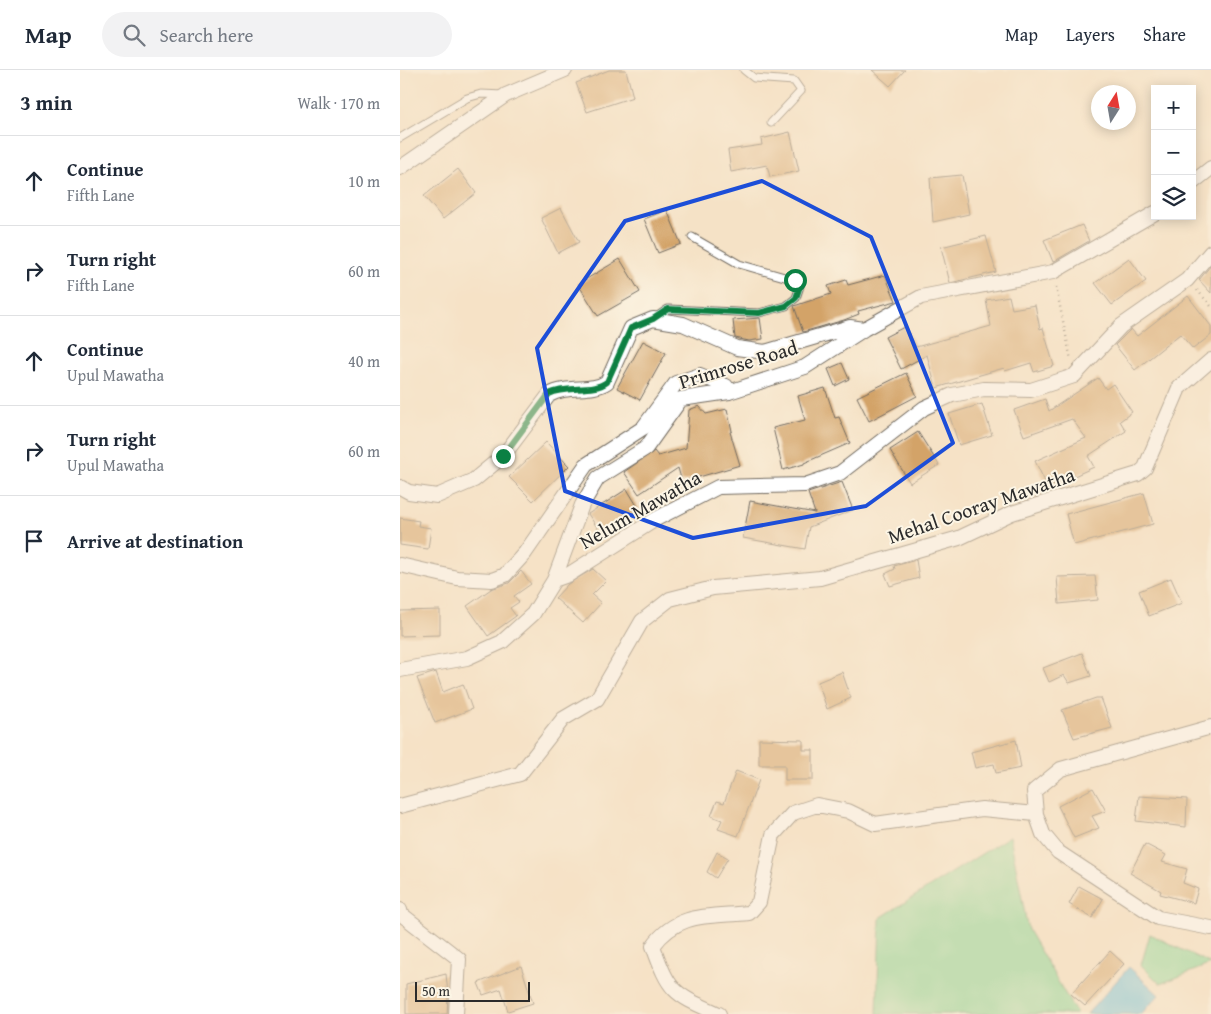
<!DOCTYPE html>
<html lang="en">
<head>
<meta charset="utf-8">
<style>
  body { margin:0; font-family:"Gentium Book Plus",serif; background:#f2f2f3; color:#1f2937 }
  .controls { position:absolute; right:15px; top:15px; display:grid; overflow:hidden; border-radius:0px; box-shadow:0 2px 12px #0003 }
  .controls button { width:45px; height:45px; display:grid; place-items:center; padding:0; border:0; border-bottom:1px solid #e0e1e3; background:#fff; color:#1f2937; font:25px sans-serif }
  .compass { position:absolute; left:691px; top:15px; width:45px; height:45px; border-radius:50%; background:#fff; box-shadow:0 2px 12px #0003; rotate:11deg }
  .scale { position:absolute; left:15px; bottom:12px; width:115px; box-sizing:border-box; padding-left:5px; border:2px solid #2b2b2b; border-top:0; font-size:14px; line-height:18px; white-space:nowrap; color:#2b2b2b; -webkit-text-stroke:4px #fcf5e5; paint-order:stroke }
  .stop { position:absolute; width:15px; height:15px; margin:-11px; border:4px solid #0b8043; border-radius:50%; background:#fff }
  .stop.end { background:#0b8043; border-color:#fff; box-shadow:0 1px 5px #0008 }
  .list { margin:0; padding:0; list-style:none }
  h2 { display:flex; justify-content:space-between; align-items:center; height:65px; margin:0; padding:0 20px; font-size:21px }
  h2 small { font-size:16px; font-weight:400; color:#747a83 }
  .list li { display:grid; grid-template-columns:32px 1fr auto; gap:15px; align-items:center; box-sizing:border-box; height:90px; padding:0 20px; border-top:1px solid #e0e1e3 }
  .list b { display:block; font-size:19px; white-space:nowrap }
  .list p { margin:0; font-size:16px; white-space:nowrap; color:#747a83 }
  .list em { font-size:16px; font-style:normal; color:#747a83 }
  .icon { flex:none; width:28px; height:28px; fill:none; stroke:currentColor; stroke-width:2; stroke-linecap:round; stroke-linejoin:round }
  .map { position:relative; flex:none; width:811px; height:944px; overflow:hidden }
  header { display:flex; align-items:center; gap:30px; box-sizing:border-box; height:70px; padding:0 25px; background:#fff; border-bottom:1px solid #e0e1e3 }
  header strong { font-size:24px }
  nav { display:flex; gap:28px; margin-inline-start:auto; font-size:18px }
  .search { width:350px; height:45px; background:#f2f2f3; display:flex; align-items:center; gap:12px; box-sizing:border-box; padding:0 18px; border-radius:28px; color:#747a83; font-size:19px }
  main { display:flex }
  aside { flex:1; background:#fff }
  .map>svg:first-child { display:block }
</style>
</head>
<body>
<header>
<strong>Map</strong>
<div class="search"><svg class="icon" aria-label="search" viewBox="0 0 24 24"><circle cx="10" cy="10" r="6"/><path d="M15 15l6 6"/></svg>Search here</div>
<nav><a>Map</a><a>Layers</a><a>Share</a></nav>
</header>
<main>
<aside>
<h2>3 min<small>Walk · 170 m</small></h2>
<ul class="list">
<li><svg class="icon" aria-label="ahead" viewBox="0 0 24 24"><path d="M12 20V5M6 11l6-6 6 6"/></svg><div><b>Continue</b><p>Fifth Lane</p></div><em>10 m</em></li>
<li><svg class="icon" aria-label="right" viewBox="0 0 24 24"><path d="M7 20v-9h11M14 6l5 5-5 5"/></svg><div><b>Turn right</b><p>Fifth Lane</p></div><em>60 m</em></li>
<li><svg class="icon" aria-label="ahead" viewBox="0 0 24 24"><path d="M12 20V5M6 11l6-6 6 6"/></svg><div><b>Continue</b><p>Upul Mawatha</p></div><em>40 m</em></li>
<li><svg class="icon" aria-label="right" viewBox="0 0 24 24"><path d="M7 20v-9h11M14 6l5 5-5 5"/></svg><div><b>Turn right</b><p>Upul Mawatha</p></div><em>60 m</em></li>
<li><svg class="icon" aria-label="arrive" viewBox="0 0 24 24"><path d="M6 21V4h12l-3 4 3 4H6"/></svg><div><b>Arrive at destination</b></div></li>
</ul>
</aside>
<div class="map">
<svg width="811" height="944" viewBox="0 0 811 944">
  <rect width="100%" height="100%" fill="#fcf5e5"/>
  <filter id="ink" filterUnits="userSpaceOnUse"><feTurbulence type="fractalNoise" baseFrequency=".02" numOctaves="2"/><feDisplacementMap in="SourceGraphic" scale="10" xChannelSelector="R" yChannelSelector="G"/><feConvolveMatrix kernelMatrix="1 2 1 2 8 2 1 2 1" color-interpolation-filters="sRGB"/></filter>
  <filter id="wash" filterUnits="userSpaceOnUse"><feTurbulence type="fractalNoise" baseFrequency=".0096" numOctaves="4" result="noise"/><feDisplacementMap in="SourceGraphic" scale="20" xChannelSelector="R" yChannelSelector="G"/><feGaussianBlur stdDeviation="1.12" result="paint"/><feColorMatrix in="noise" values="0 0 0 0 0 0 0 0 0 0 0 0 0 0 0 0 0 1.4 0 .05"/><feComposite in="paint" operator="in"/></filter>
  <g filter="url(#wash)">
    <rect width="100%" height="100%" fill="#f5e2c6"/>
    <path fill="#87d899" stroke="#598262" d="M610,766L628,860L677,944H477L480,848Z
      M750,864L811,894L760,914L741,895Z"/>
    <path fill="#61bfdf" stroke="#467585" d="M729,897L759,925L741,944H687Z"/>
    <g id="blocks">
      <path fill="#d3a368" d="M209,0H226L233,27L187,42L176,13Z
        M472,0H505L490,16Z
        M390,62L399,101L370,107L367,95L331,102L328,80L362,75L361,69Z
        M58,99L76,123L43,149L24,126Z
        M562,105L569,144L533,152L530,108Z
        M161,138L179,172L158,183L141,148Z
        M267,140L281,174L258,183L244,149Z
        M682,155L689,171L653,192L644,170Z
        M586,166L596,202L550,213L541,177Z
        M729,188L746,211L712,235L695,213Z
        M220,189L240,222L198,246L178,214Z
        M811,195V223L799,210Z
        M485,205L496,231L458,241L459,244L444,250L403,262L394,236L431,224L428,216L446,210L448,215Z
        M609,226L612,239L635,235L640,259L643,258L654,296L634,302L631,293L605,301L604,298L536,318L527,285L501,299L485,267L506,256L516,277L591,256L586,230Z
        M788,226L811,256V265L793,279L780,264L735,300L715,275L731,259L737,266Z
        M360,248L363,269L349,271L335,268L333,250Z
        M243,271L266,283L240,330L217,318Z
        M442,293L449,309L435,316L428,299Z
        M506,303L517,326L469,351L457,327Z
        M698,308L706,319L713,314L732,342L720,351L726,361L688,386L694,397L648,418L635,391L686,368L672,349L624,366L614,340L645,329L649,341Z
        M425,318L435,348L439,347L450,373L404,393V394L383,400L373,358L405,350L398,326Z
        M582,334L592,365L559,375L549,344Z
        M299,336L306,344L327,339L332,361L330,362L340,395L282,412L278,398L239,424L224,402L254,381L258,386L286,378L289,340Z
        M518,362L539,395L510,413L490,380Z
        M146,372L169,396L133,431L109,407Z
        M442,412L453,440L409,457L405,479L343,468L350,431L415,443L408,423Z
        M227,419L239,439L201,463L188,444Z
        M744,423L753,454L674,475L666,444Z
        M0,448L19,451L18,456L31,458L28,479L0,475Z
        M516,490L519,508L490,516L485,504L495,499L494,496Z
        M193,499L206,511L192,525L201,533L183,553L155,528L168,514Z
        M121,501L131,514L114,526L119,532L110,538L116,546L88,566L67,536L91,519L109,513Z
        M695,506L698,530L659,534L657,507Z
        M771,508L782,533L749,546L739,521Z
        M40,540V565L0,566V541Z
        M682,583L691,606L669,613L664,605L649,612L643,598Z
        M36,602L43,622L63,614L72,639L35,653L17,608Z
        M442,602L451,628L427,639L418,612Z
        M696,628H701L712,658L674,668L662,640Z
        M359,669L403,670V680H413V710H385V695H359Z
        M616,670L621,698L596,703L594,694L575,698L571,682Z
        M336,701L359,710L338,766L318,759L322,750L311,746L317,731L324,733Z
        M693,718L706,741L692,746L699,758L674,768L658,736Z
        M739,726L787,729L786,757L736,751Z
        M745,774L766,785L762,792L787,799L783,813L798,819L794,833L760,824L761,821L730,803Z
        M317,782L328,788L316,808L307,802Z
        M679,816L703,829L692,848L669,834Z
        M710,881L724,894L685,936L671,924Z
        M121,896L133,933L108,941L101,919L83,925L78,913Z
        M46,904L48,924L47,944H6V914Z"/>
    </g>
  </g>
  <g filter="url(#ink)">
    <use href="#blocks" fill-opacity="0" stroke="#726b61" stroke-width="1"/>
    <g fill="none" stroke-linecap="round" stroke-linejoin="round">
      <defs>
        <path id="lane" d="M344,0L354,8L394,11L401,21L371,53
          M0,68L67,28L81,24L103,25
          M255,248L268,239L359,243L386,236L396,228L400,216L395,210L339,194L292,167"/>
        <path id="street" d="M0,98L106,25L165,0
          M792,113L811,98
          M0,417L9,422L37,426L74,410L103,386L149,325C168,314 191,323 207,312L231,258L253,249L283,254L337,278L365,282L450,257L464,259
          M0,495L57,508L92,510L105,505L125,483L186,395L243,358L276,313L300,305L326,316L329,322
          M154,510L168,505L256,449L318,417L405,415L440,403L524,338L552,325L584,319L631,320L674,306L721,256L787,210L811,182
          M0,600L67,588L102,572L133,544L154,510L182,435L198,408L246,378L281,329L329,322L405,297L464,259L521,227L653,202L755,143
          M811,657L661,699L634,721L636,744L643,764L658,782L758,848L811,858
          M0,736L120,704L163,649L197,629L242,551L270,529L313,518L420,508L559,468L612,443L738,404L745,398L779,318L811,290
          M0,840L1,844L59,889L56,944
          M319,944C274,924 270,924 253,876C278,841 311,847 349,843L359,832L373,765L393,743L417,735L448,741L475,754L582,739L636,744"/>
      </defs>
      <use href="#lane" stroke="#726b61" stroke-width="9"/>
      <use href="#street" stroke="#726b61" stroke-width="16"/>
      <path stroke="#726b61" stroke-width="2.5" stroke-dasharray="1 4" stroke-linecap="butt" d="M656,217L671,290
        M797,220L811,236"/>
      <use href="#lane" stroke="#fff" stroke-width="7"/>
      <use href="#street" stroke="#fff" stroke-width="14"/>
    </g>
  </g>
  <g fill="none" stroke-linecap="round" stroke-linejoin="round" filter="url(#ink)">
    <path stroke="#0b8043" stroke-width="6" d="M103,386L149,324C168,315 192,323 207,312L231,258L253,249L268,239L359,243L386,236L396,228L400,216L395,210"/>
  </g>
  <path d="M0 0H811V944H0ZM362,111L471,167L553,373L466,436L293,468L165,421L137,278L225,151Z" fill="#f5e2c6" fill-opacity=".55" fill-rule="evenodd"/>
  <path fill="none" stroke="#1d4ed8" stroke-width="4" stroke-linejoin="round" d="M362,111L471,167L553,373L466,436L293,468L165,421L137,278L225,151Z"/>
  <g text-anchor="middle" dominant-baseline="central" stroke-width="4" stroke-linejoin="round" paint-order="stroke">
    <g font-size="20" fill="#2b2b2b" stroke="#fcf5e5">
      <text transform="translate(338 294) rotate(-17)">Primrose Road</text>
      <text transform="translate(581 435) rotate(-19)">Mehal Cooray Mawatha</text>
      <text transform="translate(240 439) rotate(-30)">Nelum Mawatha</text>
    </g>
  </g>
</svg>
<div class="controls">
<button>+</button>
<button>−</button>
<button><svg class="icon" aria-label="layers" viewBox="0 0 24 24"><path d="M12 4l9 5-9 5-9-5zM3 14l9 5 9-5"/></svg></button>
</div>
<svg class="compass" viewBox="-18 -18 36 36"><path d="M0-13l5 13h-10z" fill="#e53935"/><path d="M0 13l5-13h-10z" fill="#747a83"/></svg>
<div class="scale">50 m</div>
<div class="stop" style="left:395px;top:210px"></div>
<div class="stop end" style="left:103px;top:386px"></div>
</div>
</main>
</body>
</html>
